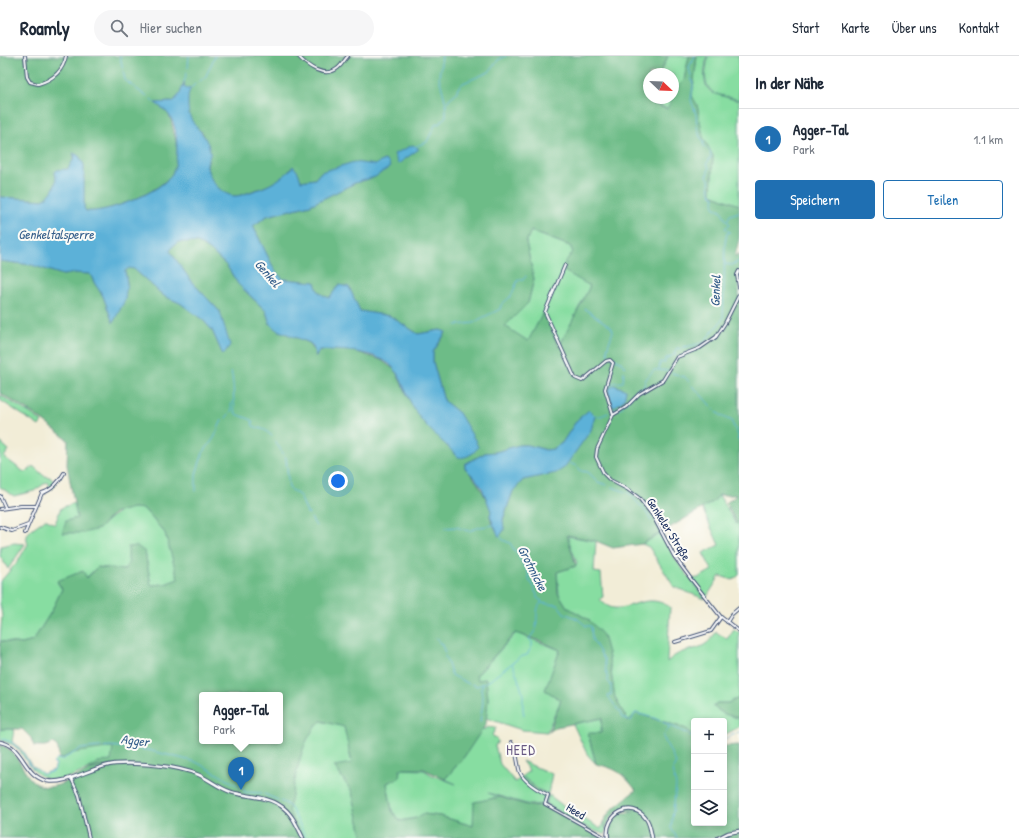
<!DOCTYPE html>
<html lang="de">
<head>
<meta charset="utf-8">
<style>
  body { margin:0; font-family:"Patrick Hand",sans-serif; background:#f6f6f7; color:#1f2937 }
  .controls { position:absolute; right:12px; bottom:12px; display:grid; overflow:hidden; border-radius:4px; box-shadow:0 2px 6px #0003 }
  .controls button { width:36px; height:36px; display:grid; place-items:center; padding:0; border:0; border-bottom:1px solid #e0e1e3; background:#fff; color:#1f2937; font:20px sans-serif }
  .compass { position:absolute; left:643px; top:12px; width:36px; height:36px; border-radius:50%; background:#fff; box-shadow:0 2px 6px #0003; rotate:113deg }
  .you { position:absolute; left:338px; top:425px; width:14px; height:14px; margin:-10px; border:3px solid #fff; border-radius:50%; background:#1a73e8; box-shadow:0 0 0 6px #1a73e833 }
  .badge { display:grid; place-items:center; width:26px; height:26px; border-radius:50%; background:#1f6fb2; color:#fff; font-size:13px; font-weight:700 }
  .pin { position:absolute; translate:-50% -33px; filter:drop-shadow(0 1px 2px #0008) }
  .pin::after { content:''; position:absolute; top:21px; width:14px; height:12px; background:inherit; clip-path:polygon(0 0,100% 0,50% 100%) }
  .popup { position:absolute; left:199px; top:636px; width:84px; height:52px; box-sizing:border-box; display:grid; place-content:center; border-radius:4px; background:#fff; filter:drop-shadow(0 1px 3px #0005); font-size:13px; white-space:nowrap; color:#747a83 }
  .popup b { font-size:15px; color:#1f2937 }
  .popup::after { content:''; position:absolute; left:50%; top:100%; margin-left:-8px; border:8px solid transparent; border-top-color:#fff }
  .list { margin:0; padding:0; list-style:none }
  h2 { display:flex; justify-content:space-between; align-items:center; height:52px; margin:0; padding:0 16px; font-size:17px }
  h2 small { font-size:13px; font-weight:400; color:#747a83 }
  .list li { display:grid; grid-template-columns:26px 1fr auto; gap:12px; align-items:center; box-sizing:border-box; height:60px; padding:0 16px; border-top:1px solid #e0e1e3 }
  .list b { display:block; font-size:15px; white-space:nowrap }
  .list p { margin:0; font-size:13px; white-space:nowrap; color:#747a83 }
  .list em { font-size:13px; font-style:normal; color:#747a83 }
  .actions { display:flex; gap:8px; padding:12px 16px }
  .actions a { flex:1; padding:9px 0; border:1px solid #1f6fb2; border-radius:4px; text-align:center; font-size:14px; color:#1f6fb2 }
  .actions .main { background:#1f6fb2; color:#fff }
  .icon { flex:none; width:22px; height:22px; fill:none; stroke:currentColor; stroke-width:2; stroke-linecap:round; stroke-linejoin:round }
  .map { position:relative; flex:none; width:739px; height:782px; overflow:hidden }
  header { display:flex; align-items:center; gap:24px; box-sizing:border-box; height:56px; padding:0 20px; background:#fff; border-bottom:1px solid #e0e1e3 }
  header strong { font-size:19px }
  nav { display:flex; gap:22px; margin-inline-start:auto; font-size:14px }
  .search { width:280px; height:36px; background:#f6f6f7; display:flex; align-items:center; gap:10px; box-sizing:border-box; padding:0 14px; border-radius:22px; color:#747a83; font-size:15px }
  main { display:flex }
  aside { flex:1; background:#fff }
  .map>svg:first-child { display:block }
</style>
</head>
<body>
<header>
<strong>Roamly</strong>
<div class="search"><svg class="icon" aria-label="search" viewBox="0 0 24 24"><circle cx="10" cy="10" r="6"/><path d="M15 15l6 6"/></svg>Hier suchen</div>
<nav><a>Start</a><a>Karte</a><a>Über uns</a><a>Kontakt</a></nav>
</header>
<main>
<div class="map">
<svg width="739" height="782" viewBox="0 0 739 782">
  <rect width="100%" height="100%" fill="#fdfcf7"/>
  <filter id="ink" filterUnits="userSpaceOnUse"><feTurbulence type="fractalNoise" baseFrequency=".025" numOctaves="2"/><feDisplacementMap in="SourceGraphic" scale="8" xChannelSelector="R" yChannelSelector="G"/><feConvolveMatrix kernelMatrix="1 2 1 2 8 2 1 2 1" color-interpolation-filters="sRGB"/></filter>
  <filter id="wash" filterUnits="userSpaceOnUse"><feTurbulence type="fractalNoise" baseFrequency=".012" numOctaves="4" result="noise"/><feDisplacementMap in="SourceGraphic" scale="16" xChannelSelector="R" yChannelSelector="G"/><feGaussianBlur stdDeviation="0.9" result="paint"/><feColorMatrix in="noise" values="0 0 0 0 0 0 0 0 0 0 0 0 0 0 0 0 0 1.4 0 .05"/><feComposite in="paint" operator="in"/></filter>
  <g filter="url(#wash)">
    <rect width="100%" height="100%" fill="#f2edd7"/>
    <path fill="#87dda1" stroke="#518680" d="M668,0H689L684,24L679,29L668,53L651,46L652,42H673V18H660Z
      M697,0H707C705,14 700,31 715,38C701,28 706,17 708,0H739V44L716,38L739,45V149L711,138L713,100L703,81L697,49L692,40Z
      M530,175L570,190L573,196L565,207L590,230L559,291L543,257L528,286L505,270L528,247L534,223L526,186Z
      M0,339L33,359L42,366L39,370L0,344Z
      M0,386L9,394L4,401L24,416L28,415L33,410L44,420L50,421L56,428L52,433L47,426L34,435L14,440L0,431Z
      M719,439L736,468L739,466V519L733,524L720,520L706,542L691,523L698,522L712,514L703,497L719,489L702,452L713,446Z
      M74,447L78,462L66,465L63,477L99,473C111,460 125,448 144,453L165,477L179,523L165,528L151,529L145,496L129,506L124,514L97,511L86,522L57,526L62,533L51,556L33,585L22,588L0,585L2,560L0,547V526L18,505L28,488C22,475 38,470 45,463L55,468L61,452Z
      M662,477L674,501L705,543L674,531L649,491L642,488Z
      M567,480L596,485L594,516L601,517L603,541L600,543C615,563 633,544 652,545C659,545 665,548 670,551L667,606C686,587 701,601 716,576L727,583L734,573L739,576V642L728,647H717L712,650L724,658L739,662V671L724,679V665H694V682L687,673L636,657L628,665L615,642L608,597L589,564L567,551L559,538L557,516L576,510L577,507Z
      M14,487L25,488L8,513L0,500L1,490Z
      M516,577L560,594L546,634L561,644L547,676L522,674L486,662L488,643L486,623L478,624L476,620Z
      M602,662L601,677L588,678L596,708L587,698L573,668Z
      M320,665L344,670L352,708L334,710L352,736L363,782H304L113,705C107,706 100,707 94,709C91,710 87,713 84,715C51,731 38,726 20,695L22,694L31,709L43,718L54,714L56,708L53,707L57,703H61L82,686L304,688L313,672Z
      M489,671L496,672L492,679L498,685L495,690L500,708L515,726L522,721L536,734L548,739L545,748L530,749L488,737L500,741L492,742L473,770L440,760L423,758L416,762L400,765L392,755L387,727L399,722L400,713L424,714L432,719L456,728L445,723L464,701L480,675Z
      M0,673H14L12,686L21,693L19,694L13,689L0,684Z
      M522,705L552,718L548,738L537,733L522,720L529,715Z
      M549,739L570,755L601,773L603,766L606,773L605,779L590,773L546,748Z"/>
    <path fill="#6dbc87" stroke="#447672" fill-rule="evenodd" d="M0,0H668L660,18H649V42H652L650,47L667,53L679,29L684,24L689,0H697L692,40L697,49L703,81L713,100L711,138L739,149V182L735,201L739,197V466L737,468L726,447L737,439H719L713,446L642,488L613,492L596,485L567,479L576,510L557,516L558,537L567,551L589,564L603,579L608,597L615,642L628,665L636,657L687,673L694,682V767H724V690L739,689V782H610C608,770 611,765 619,757L633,756L634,754L618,755L611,762L606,773L603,766L611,754L636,734C622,717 618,713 596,708L588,677H601L602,662L556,671L549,676L561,644L545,634L560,594L541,585L515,577L476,620L478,624L486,623L488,643L486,668L464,701L445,723L424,713H400L399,722L387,727L392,755L400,765L416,762L423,758L440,760L473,770L474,746L500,741L530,750L545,749L603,782H363L352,736L334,710L352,707L344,671L321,665C299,685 297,720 290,748L289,755L302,782H0V689C23,694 21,728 46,731C60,732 81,717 95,712C101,711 108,711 114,710L96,711L84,715L98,706L111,705L113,691L73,697L61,703H59L58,692L54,687L45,690H34L31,682L22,673H0V585L22,588L33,585L51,556L62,533L57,525L83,515L87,522L97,511L124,514L129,506L128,504V491L137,490L145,496L151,529L165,528L178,523L165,477L144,453L133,452L114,457L99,473L83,477H62L66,465L77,462L67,409L68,384L34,358L0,337V205L32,209L63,219L75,217L90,218L95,228L103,240L113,267L127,227L125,214L129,211L134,213L164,240L180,247L203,264L212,274L223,299L220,256L191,225L170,195L173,190L178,186L189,185L198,187L210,194L227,210L238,228L266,255L270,268L277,274L310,287L316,300L319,294H351L381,304L395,314L413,351L458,401L459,357L444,345L433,306V296L446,277L440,274L418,278L390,260L360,255L349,231L339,229L329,242C320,238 317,236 315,226L283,223L275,215L253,170L267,160L310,149L355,127L375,121L384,104L375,109H368L321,116L315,123L301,125L293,110C287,121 267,131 255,134C249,136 243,139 237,140C223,142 208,123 207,111C207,107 209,105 209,102C209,96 206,83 203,78C202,75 198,74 196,72C187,61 184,45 190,32L187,34L184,31V27L180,38L173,46L156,47C171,58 170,60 174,77C178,90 179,104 173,116C164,135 106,158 86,155L84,152V109L79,100L74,98L73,105L68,113L55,116C58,128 54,137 43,144L0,141ZM531,175L570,190L573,196L564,207L566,208L564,215L590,230L559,291L543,257L528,285L505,270L528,247L534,223L526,186ZM589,355L595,360L591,374L571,400L534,421L523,424L513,435L503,464L504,474L500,479C496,474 491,466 490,460C490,455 493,459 491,454C484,438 478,425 465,412V408L485,397L496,396L519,389H528L547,394L553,393L562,387L577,364ZM202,639H280V685H202Z
      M739,642V662L724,658L713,650L717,647H728Z"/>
    <path fill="#5cb1d8" stroke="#3c709b" d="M184,26V31L187,33L191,32C188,37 188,40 188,46C187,69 200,69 208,88C214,102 206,101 207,111C209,124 221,139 235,140C242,140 252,135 259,133C269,130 288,119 293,110L298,116L301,125L315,123L321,116L354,106L375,109L384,104L388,106L390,111L375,121L355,127L310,149L267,160L253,170L275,215L283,223L315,226C317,236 320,238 329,242L339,229L349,231L360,255L390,260L418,278L440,274L446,276L433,296V306L444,345L459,357L475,384L478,391C474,398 465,403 458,401C443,385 423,370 413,351C407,340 403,326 396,315C380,294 342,294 319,294L316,301L313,291L310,287L277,274L270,268L266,255L238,228L227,210L210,194L198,187L189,186H178L173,190L170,195L191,225L220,256L230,289L223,299L212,274L203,264L180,247L164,240L134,213L129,212L125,215L127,227L125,244L113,267L103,240L95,228L90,218L75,217L63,219L32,209L0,205V141L43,144C53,137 58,128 55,116L57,114L68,113L75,101L73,97L79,100L84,109V152L86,155C106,158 165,135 173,116C179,103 178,74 171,62C167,55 161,51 155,47L173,46L180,38Z
      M413,89L419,93L398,108L394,98Z
      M614,329L626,334L624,344L614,351L612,350L608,334Z
      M589,354L595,360L591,374L564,412L556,417L523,424L513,435L503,463L504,474L499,481L490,460L491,455L482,432L475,422L465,412V408L485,397L496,396L519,389H528L546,394L553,393L562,387L577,364Z"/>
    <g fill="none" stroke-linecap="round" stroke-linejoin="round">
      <path stroke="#5cb1d8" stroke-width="1" d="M120,0L125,24L147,41
        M442,0L439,21L446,48
        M695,0L689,11L693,29L691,44L696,58L697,70L700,81L704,85L703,89L710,95L711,101L707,107L709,112L707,120L709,123L710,137L715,142L713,149L715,152L721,154L726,164
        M188,12L189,0
        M200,25L206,20L215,0
        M184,26L187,16
        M191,32L196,27
        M151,43L155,47
        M414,91L427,86L436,67L439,68L446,60V49L449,43L456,37L458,32L463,27L489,16L498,4L506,0
        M725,208L732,209L739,205
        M585,253L611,271L613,275L607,293L608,299L621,306L625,311
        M456,269L474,267C478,263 493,257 500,253L501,249L511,240L518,224H523L526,220
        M659,314L668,315
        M231,315C235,330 232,345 236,358L252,364L253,370L265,374L272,380
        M672,317L679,319
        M681,321L684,320L690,327
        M692,330C705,340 715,361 733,365V369L739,381
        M609,333L608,331L613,327L623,326L624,315
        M613,354L622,351L638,332L643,333L646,323L654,314H659L660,306L665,307V303L676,298L674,296L677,292L681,293L684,290L685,291L703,287L723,263L725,187L727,177L730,176L725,172L730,168L727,165L730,159L739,156
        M595,360H601L608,357
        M226,362L232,354L231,349L234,344
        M739,381L737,383L739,385
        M275,385L286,402L289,432L300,440L307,457L309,458
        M569,407L577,410L581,415L588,416L598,426L607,429
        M612,431L629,437L647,457L651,465
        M196,435V418L203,397L214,382L222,364
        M311,462L316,470
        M445,472L456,471L469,475L480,471L494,469
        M499,479L503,484L510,487L528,516L530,526L532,527L535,533V536L537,538V542L542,545L540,547L558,549L564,557L578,563L586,570H591L592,583L604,603L608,625L611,629V639L608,640L621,658V661L631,665L635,657L654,662L692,680
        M436,583L442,589L445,597
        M445,600L452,619L469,628
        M512,608C515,612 522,634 523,639C523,646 522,652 524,659
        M472,628L477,630L489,625L520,601L527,599L532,590V586L529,583C531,580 535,576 536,572C538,564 535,554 540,548
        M480,666L483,646L481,633L483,628
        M666,676L669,673L668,670
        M664,679L663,681L676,707L673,713L676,730L671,772L677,782
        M0,682L11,686L20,693
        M693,682H694
        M724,683L739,676
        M22,695L30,709L43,718L54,715L56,708L53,707L57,703L61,704L81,693L89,692L110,690L148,694L196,706L244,733V736L262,737
        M264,738L285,747L291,752L306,782"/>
    </g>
  </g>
  <g filter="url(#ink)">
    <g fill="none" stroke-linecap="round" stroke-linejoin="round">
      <defs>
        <path id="minor" d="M565,209L545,256L575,322L582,325L606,305L610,304L613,307L605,333L613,359
          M739,215L737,219L739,231
          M613,359L597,393L596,401L604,418L610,424L627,433L639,442L653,460L674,500L691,523L721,561L739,575
          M613,359L626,351L639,338L663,324L677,301L700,292L716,281L725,267L739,239
          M0,440L5,451
          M0,453L21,450H35
          M0,471L12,475L28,469
          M25,477L42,437C51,435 60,425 64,417
          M727,566L732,558L739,552
          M675,586L711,575L721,561
          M511,686C517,695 517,703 519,713C521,725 538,734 548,739L545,748L606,782
          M71,722L79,739L89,782"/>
        <path id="tertiary" d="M25,0L27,21L30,26L38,28C52,24 63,16 66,0
          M298,0C307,10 324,23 338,12C342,9 344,4 348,0"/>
        <path id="secondary" d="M0,686C24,690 23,720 47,725C67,729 93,710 115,708C136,706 179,710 199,719C210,724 219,732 231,736C247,741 267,740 281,750C292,757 297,770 303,782
          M608,782C604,758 632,742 647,764C650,769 651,776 652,782
          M718,782L728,777L739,775"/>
      </defs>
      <use href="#minor" stroke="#3b4c70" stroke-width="4"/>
      <use href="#tertiary" stroke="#3b4c70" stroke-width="4"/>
      <use href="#secondary" stroke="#3b4c70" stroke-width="4.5"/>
      <use href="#minor" stroke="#fff" stroke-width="2"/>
      <use href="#tertiary" stroke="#fff" stroke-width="2"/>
      <use href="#secondary" stroke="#fff" stroke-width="2.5"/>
    </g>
  </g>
  <g text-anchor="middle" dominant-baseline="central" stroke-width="4" stroke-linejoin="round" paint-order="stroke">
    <g font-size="12" fill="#1b2f5e" stroke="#fdfcf7">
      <text transform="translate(669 473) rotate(58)">Genkeler Straße</text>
      <text transform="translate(576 755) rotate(31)">Heed</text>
    </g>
    <g font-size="13" font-style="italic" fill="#325c89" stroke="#fdfcf7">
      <text x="56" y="178">Genkeltalsperre</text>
      <text transform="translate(268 217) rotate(49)">Genkel</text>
      <text transform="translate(715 235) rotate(-88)">Genkel</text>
      <text transform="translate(533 512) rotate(63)">Grotmicke</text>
      <text transform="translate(135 684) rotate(7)">Agger</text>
    </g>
    <g font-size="14" letter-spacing="1" fill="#685983" stroke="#fdfcf7">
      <text x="521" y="693">HEED</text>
    </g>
  </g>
</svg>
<div class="controls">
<button>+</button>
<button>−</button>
<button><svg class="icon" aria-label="layers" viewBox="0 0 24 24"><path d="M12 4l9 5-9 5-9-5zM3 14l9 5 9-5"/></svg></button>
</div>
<svg class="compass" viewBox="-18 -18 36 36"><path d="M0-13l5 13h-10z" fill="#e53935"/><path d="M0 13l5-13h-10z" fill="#747a83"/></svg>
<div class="you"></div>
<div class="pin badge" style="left:241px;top:734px">1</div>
<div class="popup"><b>Agger-Tal</b>Park</div>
</div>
<aside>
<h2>In der Nähe<small></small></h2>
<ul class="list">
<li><span class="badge">1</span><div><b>Agger-Tal</b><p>Park</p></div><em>1.1 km</em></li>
</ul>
<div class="actions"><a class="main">Speichern</a><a>Teilen</a></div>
</aside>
</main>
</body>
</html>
